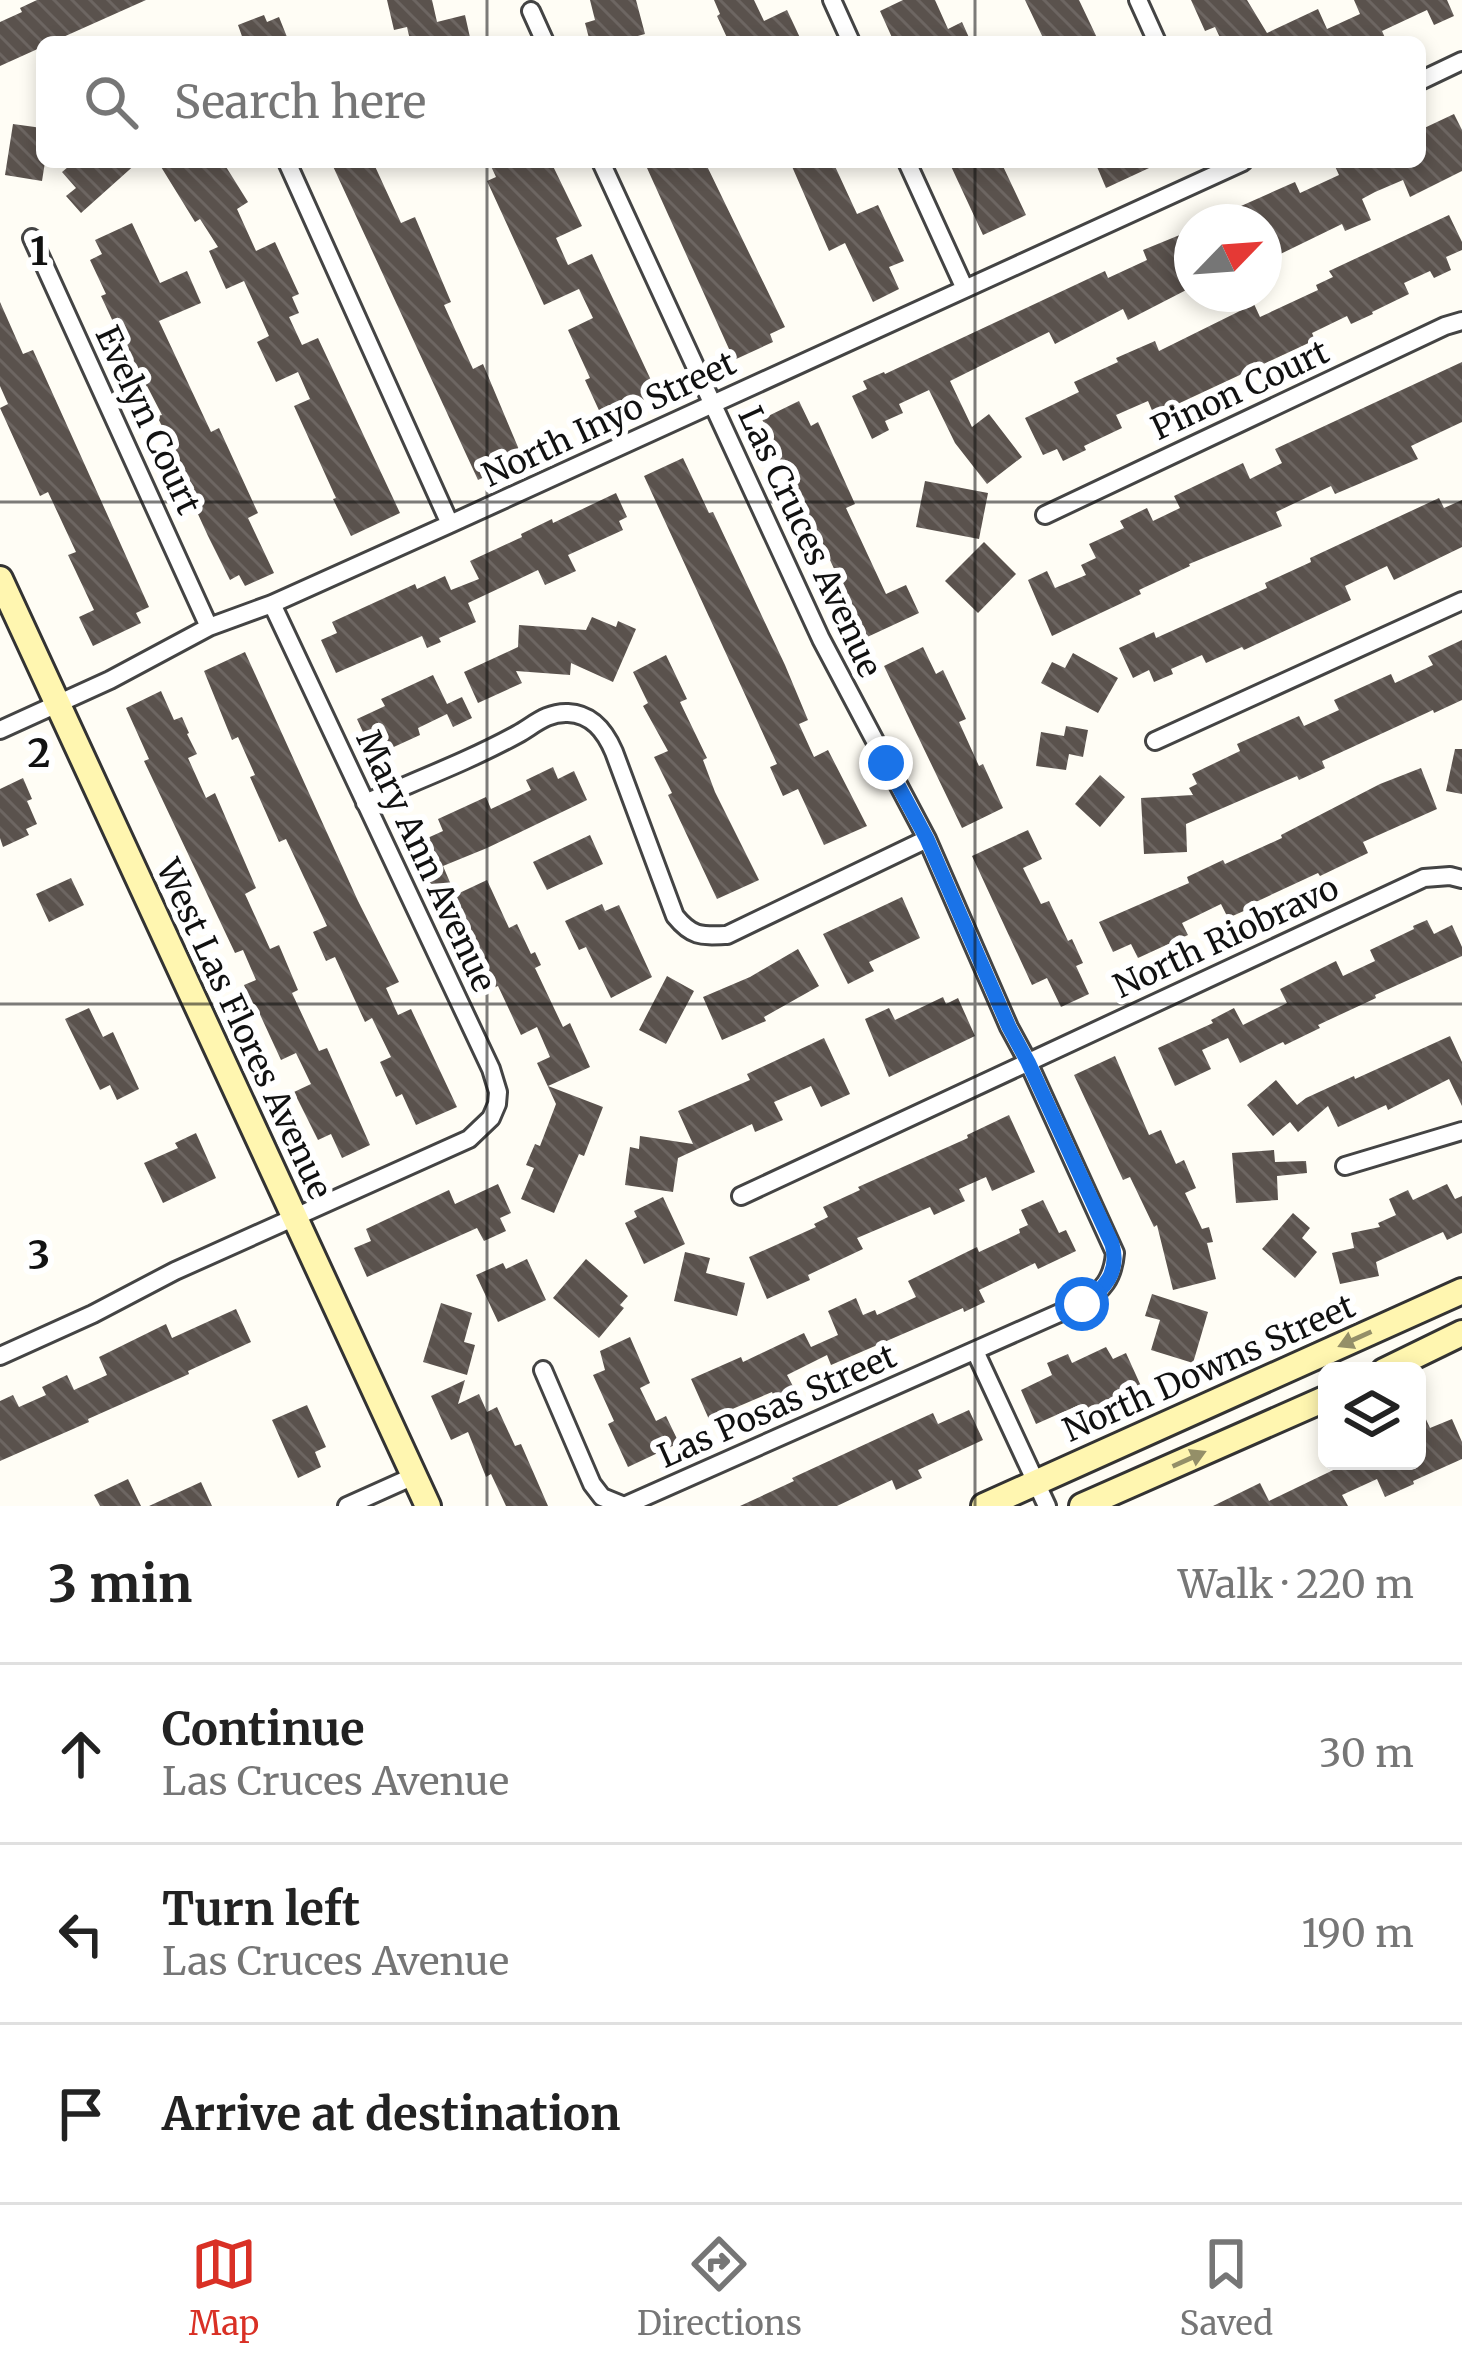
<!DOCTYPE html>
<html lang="en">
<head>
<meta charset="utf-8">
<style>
  body { margin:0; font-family:Merriweather,serif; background:#f2f2f2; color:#222 }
  .controls { position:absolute; right:36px; bottom:36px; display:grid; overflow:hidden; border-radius:18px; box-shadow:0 6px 18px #0003 }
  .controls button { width:108px; height:108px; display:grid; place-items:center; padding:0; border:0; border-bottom:3px solid #e0e0e0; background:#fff; color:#222; font:60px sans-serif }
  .compass { position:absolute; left:1174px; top:204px; width:108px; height:108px; border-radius:50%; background:#fff; box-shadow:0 6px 18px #0003; rotate:65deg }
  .stop { position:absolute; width:36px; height:36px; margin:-27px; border:9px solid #1a73e8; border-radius:50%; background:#fff }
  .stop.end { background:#1a73e8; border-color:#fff; box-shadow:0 3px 12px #0008 }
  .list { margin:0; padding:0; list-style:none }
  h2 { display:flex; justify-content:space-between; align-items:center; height:156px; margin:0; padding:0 48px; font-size:51px }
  h2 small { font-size:39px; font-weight:400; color:#767676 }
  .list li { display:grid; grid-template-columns:78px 1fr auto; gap:36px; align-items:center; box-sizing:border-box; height:180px; padding:0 48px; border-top:3px solid #e0e0e0 }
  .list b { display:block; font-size:45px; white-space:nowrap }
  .list p { margin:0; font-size:39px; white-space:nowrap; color:#767676 }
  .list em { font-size:39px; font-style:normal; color:#767676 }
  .icon { flex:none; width:66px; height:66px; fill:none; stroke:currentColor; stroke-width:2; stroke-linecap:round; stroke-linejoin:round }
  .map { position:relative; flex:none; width:1462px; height:1506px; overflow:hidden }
  .search { position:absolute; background:#fff; box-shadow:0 6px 18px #0003; left:36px; right:36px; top:36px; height:132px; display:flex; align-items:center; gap:30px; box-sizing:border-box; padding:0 42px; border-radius:18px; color:#767676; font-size:45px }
  .sheet { height:696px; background:#fff }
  nav { display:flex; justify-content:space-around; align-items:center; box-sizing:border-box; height:168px; border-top:3px solid #e0e0e0; background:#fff; font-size:33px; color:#767676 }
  nav a { display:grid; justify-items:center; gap:6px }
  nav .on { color:#d93025 }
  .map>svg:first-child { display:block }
</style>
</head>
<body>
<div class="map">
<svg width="1462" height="1506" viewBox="0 0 1462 1506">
  <defs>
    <pattern id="building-back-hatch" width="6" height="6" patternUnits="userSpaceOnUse" patternTransform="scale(3)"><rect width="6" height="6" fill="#5a524d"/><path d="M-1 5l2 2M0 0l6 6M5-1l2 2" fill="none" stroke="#6d6662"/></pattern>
  </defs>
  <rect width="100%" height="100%" fill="#fffdf5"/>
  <path fill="url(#building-back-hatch)" d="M37,0H146L52,42H42V47L0,66V22L22,12L20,8Z
    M387,0H432L437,22L465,15L471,42H423L422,38L410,40L407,27L394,30Z
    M590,0H636L645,34L616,42H590L585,23L595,20Z
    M714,0H754L764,21L787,10L802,42H729L717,16L720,14Z
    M903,0H935L948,29L962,22L971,42H894L880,11Z
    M1025,0H1079L1099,42H1045Z
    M1191,0H1247L1267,33L1318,9L1327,29L1360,14L1354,0H1447L1454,16L1434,25L1427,10L1382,31L1387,42H1247L1252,40L1251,36L1239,42H1222L1215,27L1205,31Z
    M264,15L267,22L279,17L289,42H244L238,25Z
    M1454,114L1462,130V171L1410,197L1403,180L1375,192L1362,199L1371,220L1345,231L1342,224L1264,262V222H1248L1241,206L1295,182L1300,193L1339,175L1333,162H1420V130Z
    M13,124L42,128V162H45L42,181L5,175Z
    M74,162H138L81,213L66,196L76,188L62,172Z
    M158,162H223L248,202L237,209L256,251L275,242L299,294L292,297L299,313L289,317L302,345L318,338L400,513L351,536L333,499L336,498L294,406L310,399L298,372L276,382L257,342L269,336L244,281L226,289L209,251L218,247L200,219L195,222Z
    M331,162H373L401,223L415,217L451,302L444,305L473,369L483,364L523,459L478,480Z
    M489,162H551L582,226L556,238L568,265L592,254L657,393L603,419L585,380L590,378L568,330L593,318L579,289L544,305L487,181L496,177Z
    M660,162H705L785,327L770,334L773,342L734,360L647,168Z
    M790,162H833L857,214L878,205L904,261L889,267L899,289L873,302L845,243L829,251Z
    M949,162H1001L1026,215L983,235Z
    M1095,162H1162L1106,188Z
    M1449,215L1462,242V250L1446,257L1451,270L1434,278L1430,271L1404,283L1409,294L1372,312L1373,314L1351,324L1347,316L1312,333L1315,340L1154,415L1148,401L1116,415L1122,428L1084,446L1086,450L1063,461L1057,449L1043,455L1025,418L1079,392L1074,382L1118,362L1116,358L1155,341L1159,351L1254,304L1260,317L1318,290L1316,285L1333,277L1329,271Z
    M132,223L160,283L187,271L201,303L159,321L211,432L219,428L258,513L248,518L274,573L245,586L239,575L230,580L208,536L169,451L173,449L157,416L162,415L147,386L144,388L101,296L106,294L90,260L102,254L95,240Z
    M1192,230V287L1128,320L1123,309L1055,344L1049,332L950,381L972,427L989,414L1022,457L987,484L955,443L929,390L899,404L903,413L885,421L889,430L872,439L852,396L867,389L863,381L884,372L885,374L1105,271L1108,278L1147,260L1143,250Z
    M0,302L23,354L33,350L149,607L136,613L141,623L93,646L79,617L94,610L68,555L76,552L48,492L40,496L0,408L8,404L0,386Z
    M1462,362V422L1411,446L1418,459L1335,494L1331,486L1276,512L1282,526L1189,564L1190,566L1139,590L1141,594L1052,636L1028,580L1047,571L1055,588L1086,575L1081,565L1096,558L1089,544L1124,528L1120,521L1147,508L1153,521L1180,508L1174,496L1243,463L1250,479L1282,463L1275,449Z
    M799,401L811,426L818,422L855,504L846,508L886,594L906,585L919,613L863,639L850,611L853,610L813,523L810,525L762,419Z
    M683,458L709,513L713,512L785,665L808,720L799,724L814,757L828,750L867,826L824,845L798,789L783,796L770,767L777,764L644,476Z
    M925,481L988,493L979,539L916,527Z
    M616,493L627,517L619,521L623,530L568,555L576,571L545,585L538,570L468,603L476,622L439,638L441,642L427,648L422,636L336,673L321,640L337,633L332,622L415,584L417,589L445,576L451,590L479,579L470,561L522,537L521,534L552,519L553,523Z
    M1439,498L1444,508L1462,500V547L1394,580L1387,566L1345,586L1351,600L1244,650L1242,647L1206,663L1202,655L1171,669L1173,674L1154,682L1149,670L1133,678L1119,648L1154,632L1156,638L1267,588L1265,583L1311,562L1310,558Z
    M984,542L1016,574L978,613L945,581Z
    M592,617L616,627L618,621L636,629L613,682L571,663L570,675L516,671L522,683L478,703L464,672L518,647L519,625L586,630Z
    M1462,640V700L1434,713L1433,710L1322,761L1325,768L1299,780L1297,776L1186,824L1187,852L1144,854L1141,798L1193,795L1189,788L1197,784L1192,774L1240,751L1237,744L1299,716L1304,726L1339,710L1334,700L1391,674L1395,683L1433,665L1428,656Z
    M923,647L936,674L943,670L966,719L959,722L979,766L983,764L1003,808L962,828L884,666Z
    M245,652L358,901L399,982L386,988L398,1015L411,1009L457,1107L416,1125L402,1094L396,1097L380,1062L391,1057L372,1018L365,1022L335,957L326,961L313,932L327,926L286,839L279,842L250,777L255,775L238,737L232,740L204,671Z
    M1073,653L1118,678L1098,713L1041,683L1052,662L1065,668Z
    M666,655L687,699L680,702L707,758L703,760L715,792L759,880L717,899L668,795L672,793L654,757L668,751L643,706L648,703L633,672Z
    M433,675L447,704L462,697L472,718L453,727L447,714L418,728L420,735L374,756L357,719L385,706L381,699Z
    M161,691L174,720L182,717L189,733L187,734L197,754L188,758L206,798L215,793L256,888L245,894L270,949L279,945L298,990L292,993L319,1051L327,1048L370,1145L342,1158L331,1134L318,1140L294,1092L311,1084L296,1053L281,1060L257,1008L254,1009L244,985L256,980L243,950L235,953L144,761L149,759L126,708Z
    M1066,726L1088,730L1083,757L1069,754L1066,770L1036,766L1041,732L1064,736Z
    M1455,749H1462V794L1446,791Z
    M553,767L558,779L574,771L587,800L487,848L443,866L452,887L435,895L412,845L443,831L438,819L486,797L491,809L531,790L526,780Z
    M1421,768L1437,809L1363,842L1368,853L1320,876L1318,873L1245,907L1246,910L1228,918L1221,904L1182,923L1188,935L1138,958L1131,944L1113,952L1099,922L1189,883L1187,877L1223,860L1225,864L1282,838L1281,835L1380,784Z
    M1100,775L1125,797L1100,827L1075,804Z
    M23,778L32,799L27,801L37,824L26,829L29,835L3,847L0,838V789Z
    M1028,830L1042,859L1023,868L1041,904L1049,901L1068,941L1072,939L1083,963L1076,966L1089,994L1061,1007L1047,978L1032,985L972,856Z
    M590,835L603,864L547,890L533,862Z
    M71,878L84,905L49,922L36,894Z
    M487,880L509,928L517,924L531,954L535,952L541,965L535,968L563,1027L570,1023L590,1067L548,1086L603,1107L584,1156L579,1154L554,1213L521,1199L534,1168L526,1165L535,1144L540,1146L556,1104L537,1063L550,1057L537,1027L521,1035L498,986L493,988L453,896Z
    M902,897L920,938L869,962L874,971L848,984L823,934Z
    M602,904L605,911L619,905L652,977L611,998L586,947L579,950L565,921Z
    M1427,920L1434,934L1452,925L1462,947V956L1375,995L1376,998L1318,1025L1320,1028L1285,1045L1283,1042L1240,1063L1228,1038L1202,1050L1211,1069L1175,1086L1158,1048L1213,1023L1211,1020L1234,1008L1243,1025L1287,1003L1280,989L1336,961L1343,976L1375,961L1370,950L1414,929L1413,926Z
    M798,949L819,986L764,1017L766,1021L722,1040L703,997L750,977Z
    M667,976L694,991L666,1044L639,1030Z
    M943,997L946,1004L958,998L975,1036L889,1077L865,1019L889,1008L895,1020Z
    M89,1008L103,1037L113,1032L139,1089L117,1100L110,1085L100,1090L65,1019Z
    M1450,1036L1462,1062V1106L1449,1079L1388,1110L1386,1105L1338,1127L1328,1106L1298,1132L1290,1122L1273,1136L1247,1105L1276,1080L1297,1105L1306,1098L1354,1076L1355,1079Z
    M824,1038L850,1094L821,1107L811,1086L774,1102L783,1120L755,1132L752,1124L678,1158L673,1192L625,1185L630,1147L639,1149L640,1136L693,1144L678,1111L750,1080L747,1074Z
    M1115,1056L1149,1135L1161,1130L1176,1164L1184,1160L1196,1188L1185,1193L1202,1229L1209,1227L1213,1242L1207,1243L1216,1279L1173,1290L1157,1225L1154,1227L1130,1177L1123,1180L1074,1075Z
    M1009,1115L1035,1172L992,1191L986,1177L959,1189L965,1201L934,1215L930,1207L857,1238L863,1249L808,1275L810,1280L767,1299L749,1257L816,1227L814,1224L828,1217L823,1207L860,1190L858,1187L968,1138L967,1135Z
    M196,1133L216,1178L163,1203L144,1163L178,1148L175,1143Z
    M1274,1150L1275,1162L1306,1161L1307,1173L1277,1176L1278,1200L1236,1203L1232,1153Z
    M498,1184L511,1213L500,1218L506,1231L484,1241L477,1228L367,1277L354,1248L371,1241L366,1229L449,1190L455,1204Z
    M1447,1184L1455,1199L1462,1196V1233L1447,1240L1443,1232L1376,1262L1379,1276L1340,1284L1332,1253L1354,1248L1351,1233L1380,1227L1378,1223L1396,1215L1389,1199L1408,1190L1413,1200Z
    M663,1197L685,1244L644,1264L625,1223L637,1217L634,1211Z
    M1043,1200L1059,1233L1066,1230L1076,1251L1038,1269L1035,1263L979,1290L985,1302L964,1312L963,1308L831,1365L827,1355L787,1375L795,1390L775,1400L772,1392L730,1410L733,1417L712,1426L691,1379L741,1357L743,1362L804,1333L811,1347L838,1335L828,1311L856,1298L863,1315L875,1310L877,1315L916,1297L908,1281L977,1247L979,1252L1020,1233L1019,1229L1028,1225L1021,1210Z
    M1293,1213L1310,1228L1302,1238L1317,1252L1295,1278L1262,1249Z
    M685,1252L710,1258L706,1273L745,1283L737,1316L674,1301Z
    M527,1259L546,1300L498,1322L476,1275L503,1263L506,1269Z
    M586,1259L628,1296L620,1305L624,1308L599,1338L553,1298Z
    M1152,1294L1208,1312L1193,1363L1151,1350L1160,1320L1145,1316Z
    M441,1303L472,1313L464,1342L475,1345L467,1375L423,1362Z
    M236,1309L251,1342L188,1371L189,1374L88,1419L89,1422L0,1461V1401L13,1395L19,1407L46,1395L42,1387L67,1375L74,1390L107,1375L99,1357L166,1324L172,1338Z
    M630,1337L650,1383L640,1388L656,1421L666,1416L679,1443L628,1467L608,1424L614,1421L593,1375L605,1370L600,1351Z
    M1106,1347L1113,1359L1126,1353L1150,1406L1123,1419L1121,1414L1089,1428L1079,1405L1036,1424L1021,1390L1052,1375L1047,1363L1068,1354L1072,1363Z
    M465,1380L458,1404L479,1394L487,1412L497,1407L515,1446L521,1444L548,1506H506L491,1474L486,1477L468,1432L451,1440L431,1396Z
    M1417,1400L1430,1428L1452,1419L1462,1442V1459L1413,1481L1414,1484L1385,1497L1377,1479L1342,1495L1348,1506H1213L1260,1483L1269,1501L1352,1461H1417Z
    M307,1405L326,1447L315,1452L321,1467L298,1478L272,1420Z
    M969,1410L983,1440L918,1470L922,1478L896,1490L892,1480L837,1506H740L794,1481L792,1478L933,1413L938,1424Z
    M128,1479L141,1506H100L94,1495Z
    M201,1482L212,1506H149Z"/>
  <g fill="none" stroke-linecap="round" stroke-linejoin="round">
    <defs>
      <path id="street" d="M832,0L851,42
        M1138,0L1157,42
        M531,11L545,42
        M1420,81L1462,61
        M287,162L450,524
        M907,162L965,289
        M32,238L209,627
        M1045,515L1445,326L1462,321
        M0,730L110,680L209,627L272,604L450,524L1243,162
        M1155,741L1462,601
        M365,803C415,781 469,761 518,734C534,725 547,712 568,713C592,714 605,731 614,752L675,916C692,937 701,936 727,935L927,839
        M1345,1166L1462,1131
        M741,1196L1424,878L1450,876L1462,879
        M975,1351L1047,1506
        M0,1356L93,1314L175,1271L469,1139L491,1118L497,1104L498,1092L491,1069L272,604
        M543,1370L592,1484L602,1497L624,1506L1082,1303C1103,1291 1113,1278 1115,1253L1028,1062L1009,1027L927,839L821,639L601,162
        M347,1506L414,1476"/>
      <path id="secondary" d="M0,579L428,1506
        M1384,1371L1462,1333
        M984,1506L1462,1291
        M1082,1506L1327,1398"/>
    </defs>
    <use href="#street" stroke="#444" stroke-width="22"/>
    <use href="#secondary" stroke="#333" stroke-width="30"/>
    <use href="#street" stroke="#fff" stroke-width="16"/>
    <use href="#secondary" stroke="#fff6b0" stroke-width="24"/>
  </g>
  <defs><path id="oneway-solid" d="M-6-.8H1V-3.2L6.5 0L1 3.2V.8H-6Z" transform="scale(3)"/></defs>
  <g fill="#948f68">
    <use href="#oneway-solid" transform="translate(1355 1339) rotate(156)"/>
    <use href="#oneway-solid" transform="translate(1189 1459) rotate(-24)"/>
  </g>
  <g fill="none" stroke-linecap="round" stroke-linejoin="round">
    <path stroke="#1a73e8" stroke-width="15" d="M886,763L927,839L1009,1027L1028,1062L1112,1244C1120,1272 1105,1289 1082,1304"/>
  </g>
  <path fill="none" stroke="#111" stroke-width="3" stroke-opacity="0.55" d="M487,0V42M975,0V42M487,162V1506M975,162V1506M0,502H1462M0,1004H1462"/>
  <g text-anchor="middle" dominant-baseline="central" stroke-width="12" stroke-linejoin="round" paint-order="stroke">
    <g font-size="33" fill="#111" stroke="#fff">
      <text transform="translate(1240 390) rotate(-25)">Pinon Court</text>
      <text transform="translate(609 419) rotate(-25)">North Inyo Street</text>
      <text transform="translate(148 420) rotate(65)">Evelyn Court</text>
      <text transform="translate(810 542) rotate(65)">Las Cruces Avenue</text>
      <text transform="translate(426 861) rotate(65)">Mary Ann Avenue</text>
      <text transform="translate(1226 937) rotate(-25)">North Riobravo</text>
      <text transform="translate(244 1029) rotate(65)">West Las Flores Avenue</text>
      <text transform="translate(1209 1368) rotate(-24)">North Downs Street</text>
      <text transform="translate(777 1406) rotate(-24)">Las Posas Street</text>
    </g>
  </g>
  <g font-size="39" text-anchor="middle" font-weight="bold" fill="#111" stroke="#fff" stroke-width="12" stroke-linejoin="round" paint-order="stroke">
    <text x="39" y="265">1</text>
    <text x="39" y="767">2</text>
    <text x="39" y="1269">3</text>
  </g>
</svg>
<div class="controls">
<button><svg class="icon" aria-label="layers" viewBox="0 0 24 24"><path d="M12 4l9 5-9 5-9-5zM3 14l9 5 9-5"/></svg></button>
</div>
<svg class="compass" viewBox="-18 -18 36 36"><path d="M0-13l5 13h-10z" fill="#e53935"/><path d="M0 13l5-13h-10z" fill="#767676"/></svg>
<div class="stop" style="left:1082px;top:1304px"></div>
<div class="stop end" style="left:886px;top:763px"></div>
<div class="search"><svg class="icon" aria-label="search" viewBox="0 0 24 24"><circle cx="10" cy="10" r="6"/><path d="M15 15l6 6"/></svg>Search here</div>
</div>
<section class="sheet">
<h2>3 min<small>Walk · 220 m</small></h2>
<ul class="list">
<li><svg class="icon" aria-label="ahead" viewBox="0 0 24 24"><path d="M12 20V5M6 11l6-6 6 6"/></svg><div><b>Continue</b><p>Las Cruces Avenue</p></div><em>30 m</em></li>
<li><svg class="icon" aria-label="left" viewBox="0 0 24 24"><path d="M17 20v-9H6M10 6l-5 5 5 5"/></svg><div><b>Turn left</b><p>Las Cruces Avenue</p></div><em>190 m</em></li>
<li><svg class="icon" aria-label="arrive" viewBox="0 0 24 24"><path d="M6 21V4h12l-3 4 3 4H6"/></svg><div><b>Arrive at destination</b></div></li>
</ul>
</section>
<nav>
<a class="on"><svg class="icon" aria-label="map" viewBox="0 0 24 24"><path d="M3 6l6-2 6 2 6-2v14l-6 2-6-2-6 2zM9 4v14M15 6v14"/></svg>Map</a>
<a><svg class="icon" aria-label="directions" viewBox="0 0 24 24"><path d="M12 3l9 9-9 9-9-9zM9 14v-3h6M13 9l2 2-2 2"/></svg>Directions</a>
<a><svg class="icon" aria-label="saved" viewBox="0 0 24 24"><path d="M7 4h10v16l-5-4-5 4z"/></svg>Saved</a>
</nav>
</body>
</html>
